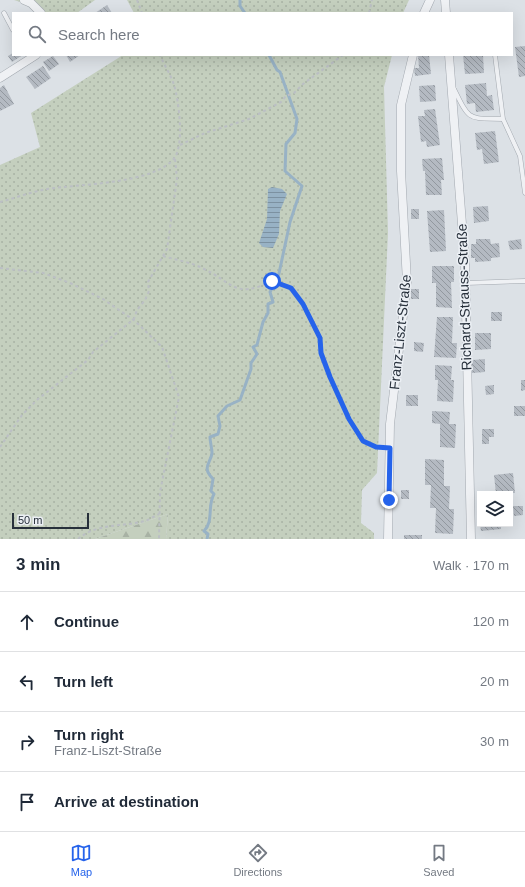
<!DOCTYPE html>
<html lang="en">
<head>
<meta charset="utf-8">
<style>
  body { margin:0; font-family:Helvetica,sans-serif; background:#f6f6f7; color:#1f2937 }
  .controls { position:absolute; right:12px; bottom:12px; display:grid; overflow:hidden; border-radius:0px; box-shadow:0 4px 16px #0002 }
  .controls button { width:36px; height:36px; display:grid; place-items:center; padding:0; border:0; border-bottom:1px solid #e0e1e3; background:#fff; color:#1f2937; font:20px sans-serif }
  .scale { position:absolute; left:12px; bottom:10px; width:77px; box-sizing:border-box; padding-left:4px; border:2px solid #27303b; border-top:0; font-size:11px; line-height:14px; white-space:nowrap; color:#27303b; -webkit-text-stroke:3px #ebeff4; paint-order:stroke }
  .stop { position:absolute; width:12px; height:12px; margin:-9px; border:3px solid #2563eb; border-radius:50%; background:#fff }
  .stop.end { background:#2563eb; border-color:#fff; box-shadow:0 1px 4px #0008 }
  .list { margin:0; padding:0; list-style:none }
  h2 { display:flex; justify-content:space-between; align-items:center; height:52px; margin:0; padding:0 16px; font-size:17px }
  h2 small { font-size:13px; font-weight:400; color:#747a83 }
  .list li { display:grid; grid-template-columns:26px 1fr auto; gap:12px; align-items:center; box-sizing:border-box; height:60px; padding:0 16px; border-top:1px solid #e0e1e3 }
  .list b { display:block; font-size:15px; white-space:nowrap }
  .list p { margin:0; font-size:13px; white-space:nowrap; color:#747a83 }
  .list em { font-size:13px; font-style:normal; color:#747a83 }
  .icon { flex:none; width:22px; height:22px; fill:none; stroke:currentColor; stroke-width:2; stroke-linecap:round; stroke-linejoin:round }
  .map { position:relative; flex:none; width:525px; height:539px; overflow:hidden }
  .search { position:absolute; background:#fff; box-shadow:0 4px 16px #0002; left:12px; right:12px; top:12px; height:44px; display:flex; align-items:center; gap:10px; box-sizing:border-box; padding:0 14px; border-radius:0px; color:#747a83; font-size:15px }
  .sheet { height:292px; background:#fff }
  nav { display:flex; justify-content:space-around; align-items:center; box-sizing:border-box; height:56px; border-top:1px solid #e0e1e3; background:#fff; font-size:11px; color:#747a83 }
  nav a { display:grid; justify-items:center; gap:2px }
  nav .on { color:#2563eb }
  .map>svg:first-child { display:block }
</style>
</head>
<body>
<div class="map">
<svg width="525" height="539" viewBox="0 0 525 539">
  <defs>
    <pattern id="grass-dots" width="8" height="8" patternUnits="userSpaceOnUse"><rect width="8" height="8" fill="#c4cfbe"/><path d="M2 2h.1M6 6h.1" fill="none" stroke="#a8b2a4" stroke-width="1.8" stroke-linecap="round"/></pattern>
    <pattern id="forest-firs" width="22" height="20" patternUnits="userSpaceOnUse"><rect width="22" height="20" fill="#c4cfbe"/><path d="M5 1l3.5 6h-7zM16 11l3.5 6h-7z" fill="#a8b2a4"/></pattern>
    <pattern id="water-rules" width="6" height="5" patternUnits="userSpaceOnUse"><rect width="6" height="5" fill="#98b2c5"/><path d="M0 2.5h6" fill="none" stroke="#7c91a1"/></pattern>
    <pattern id="building-back-hatch" width="6" height="6" patternUnits="userSpaceOnUse"><rect width="6" height="6" fill="#b4bac2"/><path d="M-1 5l2 2M0 0l6 6M5-1l2 2" fill="none" stroke="#92989f"/></pattern>
  </defs>
  <rect width="100%" height="100%" fill="#dce1e6"/>
  <path fill="url(#grass-dots)" d="M14,0H95L77,13H37L30,5Z
    M127,0H409L403,13H134Z
    M123,55H392L384,87L388,233L377,473L362,490L361,523L374,533V539H166L168,514L95,539H0V165L40,147L31,113Z"/>
  <path fill="url(#forest-firs)" d="M168,514L166,539H95Z"/>
  <path fill="url(#water-rules)" d="M272,187L282,189L287,194L280,211L279,234L273,248L263,247L259,243L267,219L268,189Z"/>
  <g fill="none" stroke-linecap="round" stroke-linejoin="round">
    <path stroke="#98b2c5" stroke-width="3" d="M240,0V6L245,13
      M207,539L208,534L204,531C214,521 207,506 214,494L211,491L213,479C201,467 211,463 212,453C212,448 210,442 210,437L218,434L220,426L218,416L227,406L240,400L251,369V363L257,354L253,347L257,345L258,341L263,322L268,313V304L273,302L270,292L278,278L290,222L302,186L285,171L286,144L295,133L297,119L280,72L277,70L269,55"/>
  </g>
  <path fill="url(#building-back-hatch)" d="M107,5L112,13H95Z
    M525,46V76L519,77L515,47Z
    M13,53V55L21,56L12,62L8,56Z
    M66,55H80L70,62Z
    M418,55H429L431,74L415,76L414,68H419Z
    M463,55H483L484,73L465,74Z
    M53,56L59,64L49,71L43,62Z
    M43,66L51,78L35,89L26,77Z
    M486,83L487,96L492,95L494,110L476,112L475,103L467,104L465,85Z
    M4,85L14,104L0,111V88Z
    M435,85L436,101L420,102L419,86Z
    M435,109L440,145L427,147L426,141L421,142L418,116H425L424,110Z
    M495,131L499,162L484,164L482,149L477,150L475,133Z
    M442,158L444,180H441L442,195H426L425,171H423L422,159Z
    M488,206L489,221L474,223L473,207Z
    M411,209H419V219H411Z
    M444,210L446,251L430,252L427,211Z
    M476,239H490L491,244L499,243L500,257L491,258V261L475,262V258H471V244H476Z
    M521,239L522,249L510,250L508,241Z
    M432,266H454V282H451L452,308L436,307V283H432Z
    M411,289H419V299H411Z
    M491,312H502V321H491Z
    M437,317H453L452,343H457L456,358L434,357Z
    M475,333H491V349L475,350Z
    M414,342L424,343L423,352L414,351Z
    M485,359V372L472,373V360Z
    M435,365L452,366L451,380H454L453,402L437,401L438,380H435Z
    M521,380H525V390L521,391Z
    M494,385V394L486,395L485,386Z
    M406,395H418V406H406Z
    M514,406H525V416H514Z
    M432,411L450,412L449,424H456L455,448L440,447V424L432,423Z
    M482,429H494V437H489V444H482Z
    M425,459L444,460V486H450L449,509H454L453,534L435,533L436,508H430L431,485H425Z
    M513,473L515,493L496,494L494,475Z
    M401,490H409V499H401Z
    M513,506H523V515L514,516Z
    M480,524H501V529L481,531Z
    M404,535H422V539H404Z"/>
  <g fill="none" stroke-linecap="round" stroke-linejoin="round">
    <defs>
      <path id="lane" d="M4,13L13,30
        M495,55L503,119
        M454,89C470,122 468,118 503,119L520,156L525,193
        M466,283L525,281"/>
      <path id="street" d="M24,0L31,3L41,13
        M445,0L446,13
        M424,13L430,0
        M449,55L465,263L471,539
        M0,78L36,55
        M388,539L390,424L407,282L401,171V105L413,55"/>
    </defs>
    <use href="#lane" stroke="#a2a8af" stroke-width="5"/>
    <use href="#street" stroke="#a2a8af" stroke-width="9"/>
    <path stroke="#bbbfc4" stroke-width="2" stroke-dasharray="3 3" stroke-linecap="butt" d="M137,0L142,13
      M369,13L372,0
      M180,145L205,133L249,119L281,102L286,96L294,93L303,84L343,55
      M0,202C15,198 31,192 47,189C78,184 157,184 175,157C184,143 179,101 174,85C171,75 164,65 160,55
      M163,256C176,260 190,262 202,268C233,282 234,300 272,281L291,289L303,304L320,338L321,353L349,419L363,441L381,447
      M0,268L43,273L70,283L103,299L135,321L162,347L179,397L160,492L159,539
      M0,447L22,415L38,399L88,360L93,352L134,319L137,310L145,300L149,291L148,282L167,249L177,179L175,158
      M78,539C96,523 123,527 145,521C150,519 155,516 159,514"/>
    <use href="#lane" stroke="#eff1f4" stroke-width="4"/>
    <use href="#street" stroke="#eff1f4" stroke-width="8"/>
  </g>
  <g fill="none" stroke-linecap="round" stroke-linejoin="round">
    <path stroke="#2563eb" stroke-width="5" d="M272,281L291,288L303,304L320,338L321,353L330,377L349,419L363,441L376,447L390,448L389,500"/>
  </g>
  <g text-anchor="middle" dominant-baseline="central" stroke-width="3" stroke-linejoin="round" paint-order="stroke">
    <g font-size="14" fill="#27303b" stroke="#ebeff4">
      <text transform="translate(464 297) rotate(-92)">Richard-Strauss-Straße</text>
      <text transform="translate(400 332) rotate(-84)">Franz-Liszt-Straße</text>
    </g>
  </g>
</svg>
<div class="controls">
<button><svg class="icon" aria-label="layers" viewBox="0 0 24 24"><path d="M12 4l9 5-9 5-9-5zM3 14l9 5 9-5"/></svg></button>
</div>
<div class="scale">50 m</div>
<div class="stop" style="left:272px;top:281px"></div>
<div class="stop end" style="left:389px;top:500px"></div>
<div class="search"><svg class="icon" aria-label="search" viewBox="0 0 24 24"><circle cx="10" cy="10" r="6"/><path d="M15 15l6 6"/></svg>Search here</div>
</div>
<section class="sheet">
<h2>3 min<small>Walk · 170 m</small></h2>
<ul class="list">
<li><svg class="icon" aria-label="ahead" viewBox="0 0 24 24"><path d="M12 20V5M6 11l6-6 6 6"/></svg><div><b>Continue</b></div><em>120 m</em></li>
<li><svg class="icon" aria-label="left" viewBox="0 0 24 24"><path d="M17 20v-9H6M10 6l-5 5 5 5"/></svg><div><b>Turn left</b></div><em>20 m</em></li>
<li><svg class="icon" aria-label="right" viewBox="0 0 24 24"><path d="M7 20v-9h11M14 6l5 5-5 5"/></svg><div><b>Turn right</b><p>Franz-Liszt-Straße</p></div><em>30 m</em></li>
<li><svg class="icon" aria-label="arrive" viewBox="0 0 24 24"><path d="M6 21V4h12l-3 4 3 4H6"/></svg><div><b>Arrive at destination</b></div></li>
</ul>
</section>
<nav>
<a class="on"><svg class="icon" aria-label="map" viewBox="0 0 24 24"><path d="M3 6l6-2 6 2 6-2v14l-6 2-6-2-6 2zM9 4v14M15 6v14"/></svg>Map</a>
<a><svg class="icon" aria-label="directions" viewBox="0 0 24 24"><path d="M12 3l9 9-9 9-9-9zM9 14v-3h6M13 9l2 2-2 2"/></svg>Directions</a>
<a><svg class="icon" aria-label="saved" viewBox="0 0 24 24"><path d="M7 4h10v16l-5-4-5 4z"/></svg>Saved</a>
</nav>
</body>
</html>
